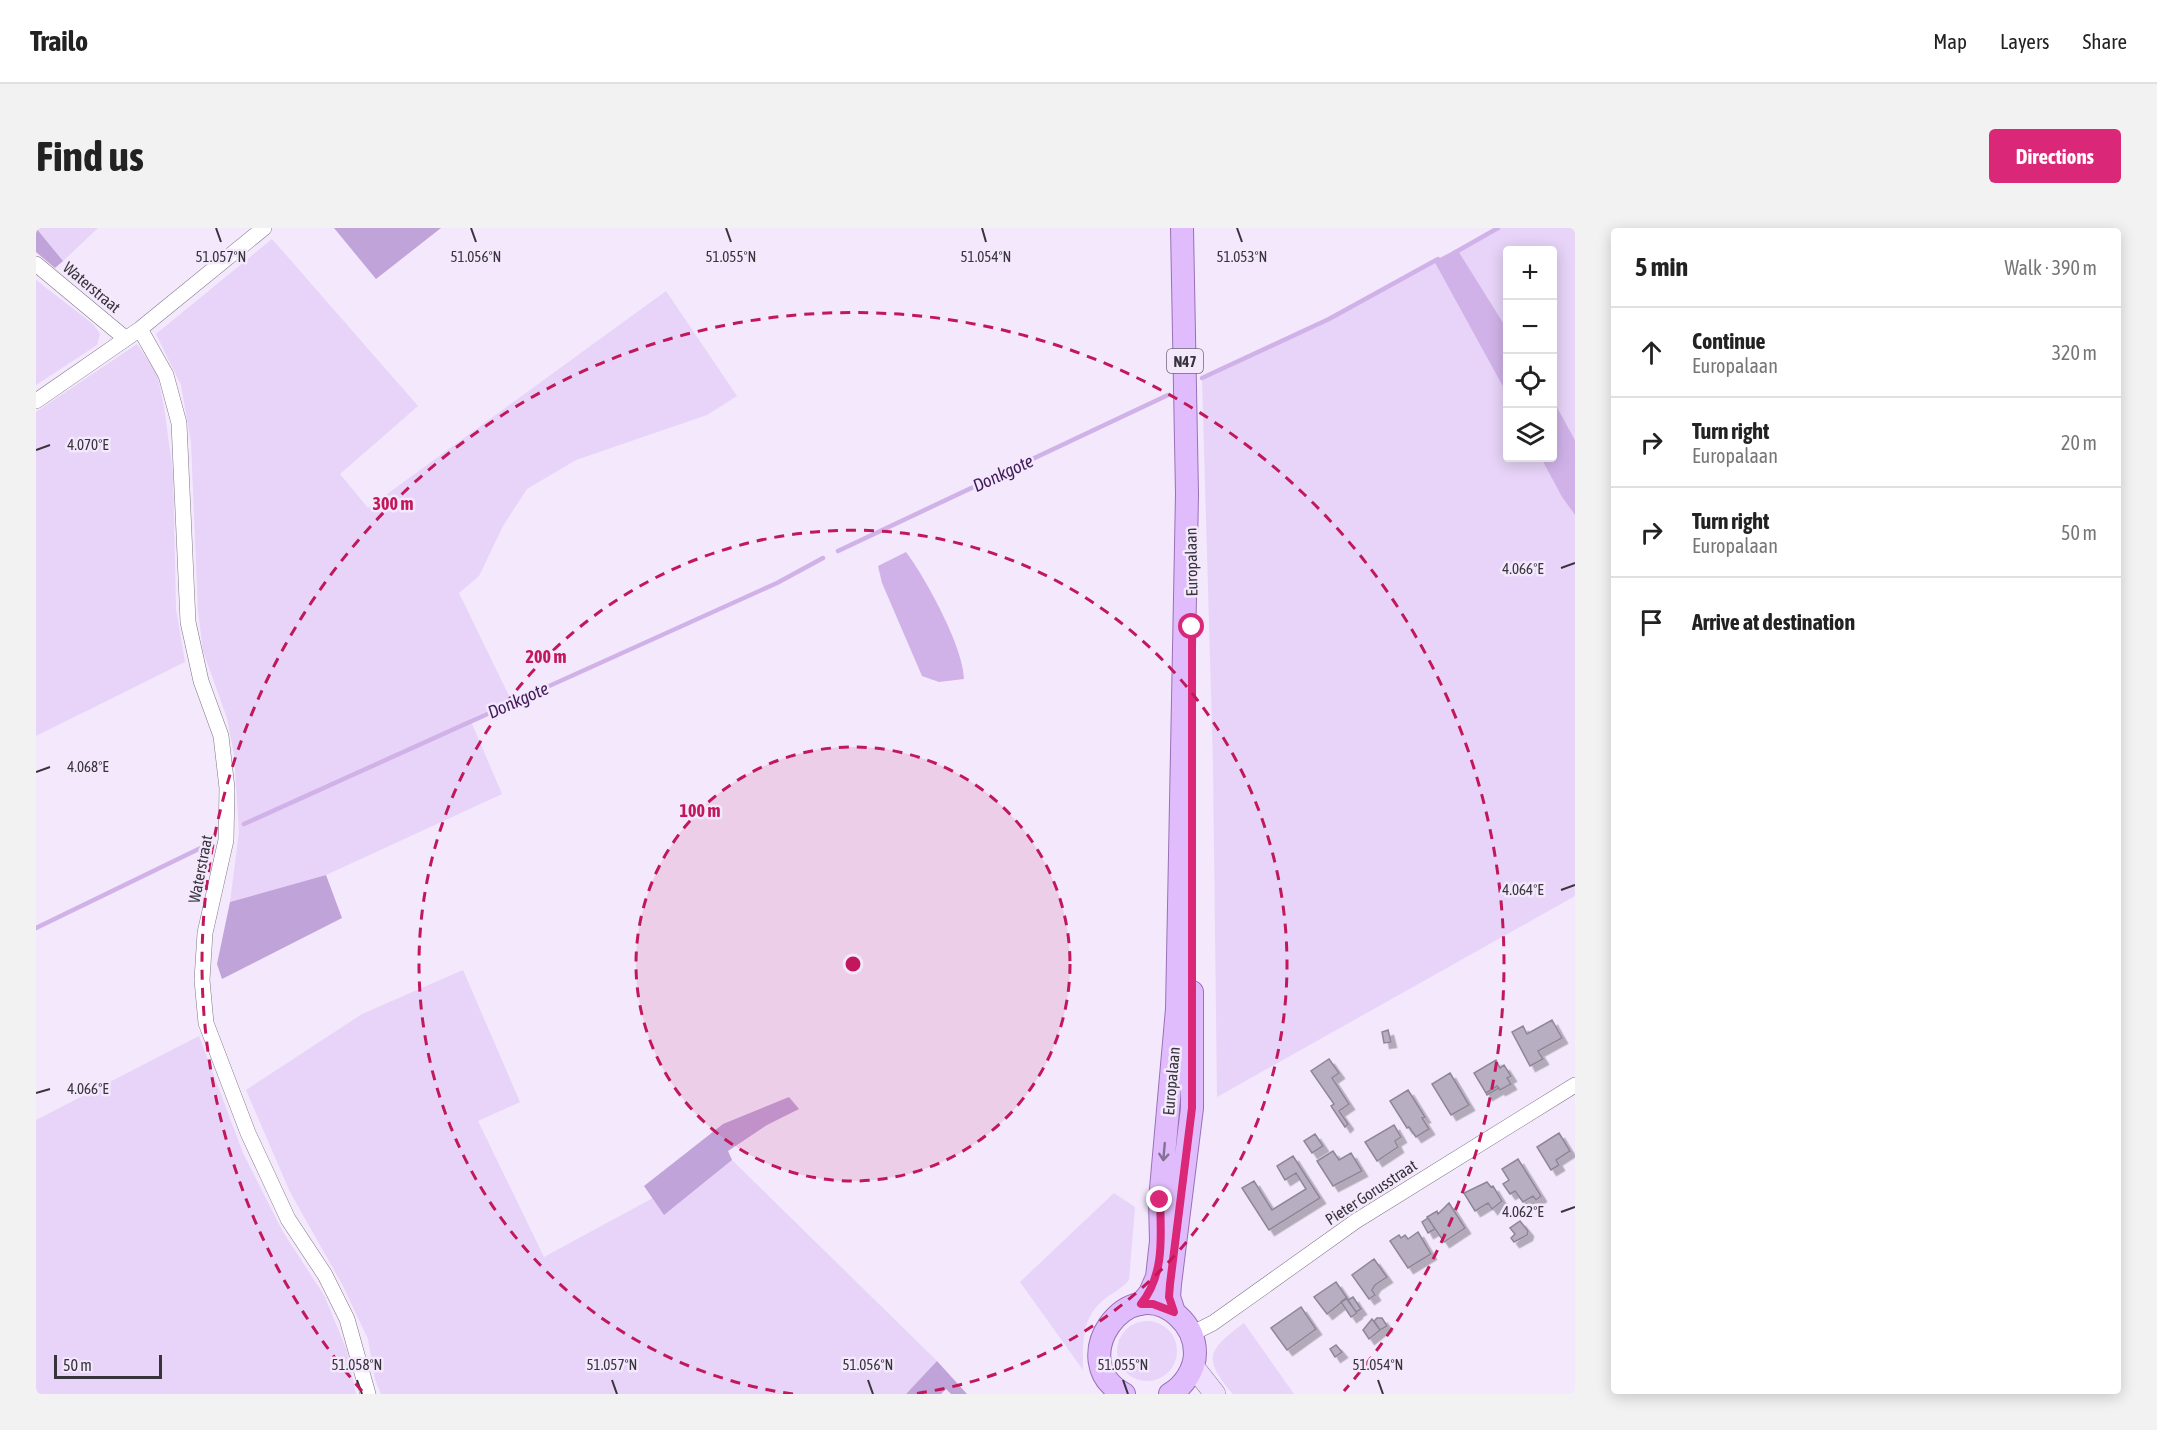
<!DOCTYPE html>
<html lang="en">
<head>
<meta charset="utf-8">
<style>
  body { margin:0; font-family:"Asap Condensed",sans-serif; background:#f2f2f2; color:#222 }
  .controls { position:absolute; right:18px; top:18px; display:grid; overflow:hidden; border-radius:6px; box-shadow:0 3px 15px #0003 }
  .controls button { width:54px; height:54px; display:grid; place-items:center; padding:0; border:0; border-bottom:2px solid #e0e0e0; background:#fff; color:#222; font:30px sans-serif }
  .scale { position:absolute; left:18px; bottom:15px; width:108px; box-sizing:border-box; padding-left:6px; border:3px solid #38343c; border-top:0; font-size:16px; line-height:21px; white-space:nowrap; color:#38343c; -webkit-text-stroke:4px #f3e8fc; paint-order:stroke }
  .stop { position:absolute; width:18px; height:18px; margin:-14px; border:4px solid #db2777; border-radius:50%; background:#fff }
  .stop.end { background:#db2777; border-color:#fff; box-shadow:0 2px 6px #0008 }
  .list { margin:0; padding:0; list-style:none }
  h2 { display:flex; justify-content:space-between; align-items:center; height:78px; margin:0; padding:0 24px; font-size:26px }
  h2 small { font-size:20px; font-weight:400; color:#767676 }
  .list li { display:grid; grid-template-columns:39px 1fr auto; gap:18px; align-items:center; box-sizing:border-box; height:90px; padding:0 24px; border-top:2px solid #e0e0e0 }
  .list b { display:block; font-size:22px; white-space:nowrap }
  .list p { margin:0; font-size:20px; white-space:nowrap; color:#767676 }
  .list em { font-size:20px; font-style:normal; color:#767676 }
  .icon { flex:none; width:33px; height:33px; fill:none; stroke:currentColor; stroke-width:2; stroke-linecap:round; stroke-linejoin:round }
  .map { position:relative; flex:none; width:1539px; height:1166px; overflow:hidden; border-radius:6px }
  header { display:flex; align-items:center; gap:36px; box-sizing:border-box; height:84px; padding:0 30px; background:#fff; border-bottom:2px solid #e0e0e0 }
  header strong { font-size:28px }
  nav { display:flex; gap:33px; margin-inline-start:auto; font-size:21px }
  .intro { display:flex; align-items:center; justify-content:space-between; box-sizing:border-box; height:144px; padding:0 36px }
  h1 { margin:0; font-size:42px }
  .button { padding:15px 27px; border-radius:6px; background:#db2777; color:#fff; font-size:21px; font-weight:700 }
  main { display:flex; gap:36px; padding:0 36px }
  aside { flex:1; background:#fff; border-radius:6px; box-shadow:0 3px 15px #0003 }
  .map>svg:first-child { display:block }
</style>
</head>
<body>
<header>
<strong>Trailo</strong>
<nav><a>Map</a><a>Layers</a><a>Share</a></nav>
</header>
<div class="intro"><h1>Find us</h1><a class="button">Directions</a></div>
<main>
<div class="map">
<svg width="1539" height="1166" viewBox="0 0 1539 1166">
  <defs>
    <filter id="shadow"><feDropShadow dx="5.5" dy="5.5" stdDeviation="0" flood-color="#0004"/></filter>
  </defs>
  <rect width="100%" height="100%" fill="#f3e8fc"/>
  <path fill="#e7d4f8" d="M0,0H62L27,33Z
    M1462,0H1539V212L1517,172L1516,22H1472L1471,101L1421,21Z
    M236,11L382,178L304,246L332,280L630,63L701,168L671,187L540,232L491,261L467,298L443,348L423,365L475,472L434,491L466,566L290,647L194,674L203,604L198,526L191,490L167,423L162,383L155,214L145,157L120,106Z
    M1398,33L1471,166L1472,230H1505L1526,269L1539,287V668L1181,869L1177,536L1166,150L1293,91Z
    M0,52L57,96L64,106L61,117L0,157Z
    M101,116L121,145L128,179L137,245L140,381L149,434L0,508V184Z
    M427,742L484,874L442,893L508,1029L617,970L629,986L696,932L901,1133L870,1166H345L339,1151L332,1111L306,1056L254,964L210,862L326,786Z
    M163,808L207,925L247,1004L288,1067L311,1123L320,1166H0V892Z
    M1078,965L1099,979L1093,1052C1085,1062 1073,1066 1064,1075C1045,1093 1047,1118 1047,1142L984,1054Z
    M1081 1123a30 30 0 1 1 60 0a30 30 0 1 1-60 0Z
    M1208,1095L1258,1166H1197C1165,1130 1173,1121 1208,1095Z"/>
  <path fill="#c0a3d9" d="M0,0L27,33L19,40L0,24Z
    M298,0H405L340,51Z
    M290,647L306,690L186,751L181,736L194,674Z
    M753,869L763,881L731,897L692,923L696,932L628,987L608,958L687,896Z
    M901,1133L931,1166H915L910,1161L905,1166H870Z"/>
  <path fill="#d0b2e8" d="M1421,21L1471,101V166L1398,33Z
    M1517,172L1539,212V287L1526,269L1505,230H1516Z
    M870,324C889,349 928,420 928,451L903,454L886,448L846,355L842,338Z"/>
  <g fill="none" stroke-linecap="round" stroke-linejoin="round">
    <path stroke="#d0b2e8" stroke-width="4.5" d="M1418,25L1462,0
      M1166,150L1293,91L1402,31
      M802,323L1132,167
      M208,596L741,355L787,330
      M0,700L173,616"/>
  </g>
  <path fill="#b8aec1" stroke="#8f8697" stroke-width="1.5" filter="url(#shadow)" d="M1516,792L1526,810L1502,823L1507,831L1494,838L1476,804L1487,798L1491,806Z
    M1352,802L1355,814L1348,815L1346,804Z
    M1293,831L1303,845L1296,850L1313,876L1303,883L1312,896L1309,899L1295,878L1298,876L1275,843Z
    M1460,832L1464,840L1468,837L1475,848L1471,850L1475,856L1464,862L1461,858L1450,865L1438,845Z
    M1414,845L1433,877L1415,887L1396,856Z
    M1461,858L1463,860L1451,867L1450,865Z
    M1372,862L1389,889L1386,890L1393,901L1380,909L1373,899L1371,900L1354,873Z
    M1358,897L1365,909L1359,913L1362,919L1341,933L1329,914Z
    M1523,905L1534,923L1520,932L1523,937L1515,942L1501,919Z
    M1279,906L1287,918L1276,925L1268,913Z
    M1297,923L1303,932L1315,925L1326,943L1297,958L1281,933Z
    M1257,928L1284,970L1233,1002L1206,960L1218,953L1236,982L1270,961L1260,945L1249,952L1241,938Z
    M1482,931L1505,968L1500,972L1497,968L1487,974L1479,963L1474,966L1467,956L1473,952L1466,941Z
    M1451,954L1455,959L1457,958L1466,973L1456,981L1452,975L1439,983L1428,965Z
    M1413,975L1429,1000L1408,1014L1391,989L1401,983L1402,986Z
    M1392,990L1399,1001L1392,1005L1386,994Z
    M1484,993L1492,1003L1491,1007L1478,1014L1475,1010L1479,1006L1474,1000Z
    M1382,1004L1395,1026L1372,1040L1354,1013L1363,1007L1365,1010L1369,1007L1372,1011Z
    M1338,1031L1351,1049L1339,1057L1336,1062L1339,1067L1333,1071L1316,1047Z
    M1300,1054L1311,1070L1291,1086L1278,1069Z
    M1317,1069L1325,1081L1320,1084L1312,1072Z
    M1310,1070L1321,1085L1315,1089L1305,1074Z
    M1265,1079L1280,1101L1251,1122L1235,1100Z
    M1341,1090H1346L1351,1098L1344,1102L1338,1093Z
    M1336,1091L1344,1102L1333,1111L1327,1102Z
    M1300,1117L1306,1124L1299,1129L1294,1121Z"/>
  <g fill="none" stroke-linecap="round" stroke-linejoin="round">
    <defs>
      <path id="minor" d="M0,36L89,110
        M104,101L130,147L143,195L152,394L165,453L185,508L191,560L190,612L169,705L166,752L170,795L212,905L252,991L289,1047L311,1091L332,1166
        M0,173L104,101L228,0
        M1155,1106L1177,1095L1320,993L1539,857"/>
      <path id="secondary" d="M1157,1138L1179,1166"/>
      <path id="primary" d="M1105,1076L1114,1065L1121,1049L1125,1013L1124,972L1141,781L1151,266L1146,0
        M1138,1084L1133,1069L1134,1056L1156,880V764
        M1088,1166C1027,1133 1092,1041 1142,1088C1153,1098 1159,1110 1159,1125C1159,1141 1148,1158 1134,1166"/>
    </defs>
    <use href="#minor" stroke="#7f7687" stroke-width="16"/>
    <use href="#secondary" stroke="#7f7687" stroke-width="22"/>
    <use href="#primary" stroke="#9970b8" stroke-width="24"/>
    <use href="#minor" stroke="#fff" stroke-width="15"/>
    <use href="#secondary" stroke="#f0defe" stroke-width="21"/>
    <use href="#primary" stroke="#e1bcfd" stroke-width="22"/>
  </g>
  <defs><path id="oneway-shaft" d="M-6 0H5M1.5-3L5.5 0L1.5 3" fill="none" stroke-width="1.6" stroke-linecap="round" stroke-linejoin="round" transform="scale(1.5)"/></defs>
  <use stroke="#847193" href="#oneway-shaft" transform="translate(1128 924) rotate(95)"/>
  <g fill="none" stroke-linecap="round" stroke-linejoin="round">
    <path stroke="#db2777" stroke-width="8" d="M1124,972C1125,1008 1129,1046 1105,1076H1117L1138,1084L1133,1069L1134,1056L1156,880V399"/>
  </g>
  <path fill="none" stroke="#38343c" stroke-width="2" d="M180,0L185,14M435,0L440,14M690,0L695,14M946,0L950,14M1201,0L1206,14M0,222L14,217M1525,340L1539,335M0,544L14,539M1525,662L1539,657M0,865L14,861M1525,984L1539,979M321,1152L326,1166M576,1152L581,1166M832,1152L837,1166M1087,1152L1092,1166M1342,1152L1347,1166"/>
  <circle cx="817" cy="736" r="217" fill="#c2185b" fill-opacity=".12"/>
  <g fill="none" stroke="#c2185b" stroke-width="3" stroke-dasharray="10 8">
    <circle cx="817" cy="736" r="217"/>
    <path d="M757 1166A434 434 0 1 1 877 1166"/>
    <path d="M326 1163A651 651 0 1 1 1308 1163"/>
  </g>
  <g text-anchor="middle" dominant-baseline="central" stroke-width="5" stroke-linejoin="round" paint-order="stroke">
    <rect fill="#f3e8fc" stroke="#706a76" stroke-width="1.5" x="1131" y="121" width="36" height="24" rx="4.5"/>
    <g font-size="15" font-weight="bold" fill="#38343c">
      <text x="1149" y="133">N47</text>
    </g>
    <g font-size="16" fill="#38343c" stroke="#f3e8fc">
      <text transform="translate(56 59) rotate(40)">Waterstraat</text>
      <text transform="translate(1155 334) rotate(-91)">Europalaan</text>
      <text transform="translate(164 641) rotate(-79)">Waterstraat</text>
      <text transform="translate(1135 853) rotate(-85)">Europalaan</text>
      <text transform="translate(1335 964) rotate(-33)">Pieter Gorusstraat</text>
    </g>
    <g font-size="18" font-style="italic" fill="#421b5b" stroke="#f3e8fc">
      <text transform="translate(967 245) rotate(-25)">Donkgote</text>
      <text transform="translate(482 472) rotate(-24)">Donkgote</text>
    </g>
  </g>
  <g font-size="15" text-anchor="middle" fill="#38343c" stroke="#f3e8fc" stroke-width="5" stroke-linejoin="round" paint-order="stroke">
    <text x="1206" y="34">51.053°N</text>
    <text x="185" y="34">51.057°N</text>
    <text x="440" y="34">51.056°N</text>
    <text x="695" y="34">51.055°N</text>
    <text x="950" y="34">51.054°N</text>
    <text x="52" y="222">4.070°E</text>
    <text x="1487" y="346">4.066°E</text>
    <text x="52" y="544">4.068°E</text>
    <text x="1487" y="667">4.064°E</text>
    <text x="52" y="866">4.066°E</text>
    <text x="1487" y="989">4.062°E</text>
    <text x="321" y="1142">51.058°N</text>
    <text x="576" y="1142">51.057°N</text>
    <text x="832" y="1142">51.056°N</text>
    <text x="1087" y="1142">51.055°N</text>
    <text x="1342" y="1142">51.054°N</text>
  </g>
  <circle cx="817" cy="736" r="9" fill="#c2185b" stroke="#f3e8fc" stroke-width="3"/>
  <g font-size="18" text-anchor="middle" font-weight="bold" fill="#c2185b" stroke="#f3e8fc" stroke-width="5" stroke-linejoin="round" paint-order="stroke">
    <text x="357" y="282">300 m</text>
    <text x="510" y="435">200 m</text>
    <text x="664" y="589">100 m</text>
  </g>
</svg>
<div class="controls">
<button>+</button>
<button>−</button>
<button><svg class="icon" aria-label="locate" viewBox="0 0 24 24"><circle cx="12" cy="12" r="6"/><path d="M12 2v4M12 18v4M2 12h4M18 12h4"/></svg></button>
<button><svg class="icon" aria-label="layers" viewBox="0 0 24 24"><path d="M12 4l9 5-9 5-9-5zM3 14l9 5 9-5"/></svg></button>
</div>
<div class="scale">50 m</div>
<div class="stop" style="left:1156px;top:399px"></div>
<div class="stop end" style="left:1124px;top:972px"></div>
</div>
<aside>
<h2>5 min<small>Walk · 390 m</small></h2>
<ul class="list">
<li><svg class="icon" aria-label="ahead" viewBox="0 0 24 24"><path d="M12 20V5M6 11l6-6 6 6"/></svg><div><b>Continue</b><p>Europalaan</p></div><em>320 m</em></li>
<li><svg class="icon" aria-label="right" viewBox="0 0 24 24"><path d="M7 20v-9h11M14 6l5 5-5 5"/></svg><div><b>Turn right</b><p>Europalaan</p></div><em>20 m</em></li>
<li><svg class="icon" aria-label="right" viewBox="0 0 24 24"><path d="M7 20v-9h11M14 6l5 5-5 5"/></svg><div><b>Turn right</b><p>Europalaan</p></div><em>50 m</em></li>
<li><svg class="icon" aria-label="arrive" viewBox="0 0 24 24"><path d="M6 21V4h12l-3 4 3 4H6"/></svg><div><b>Arrive at destination</b></div></li>
</ul>
</aside>
</main>
</body>
</html>
